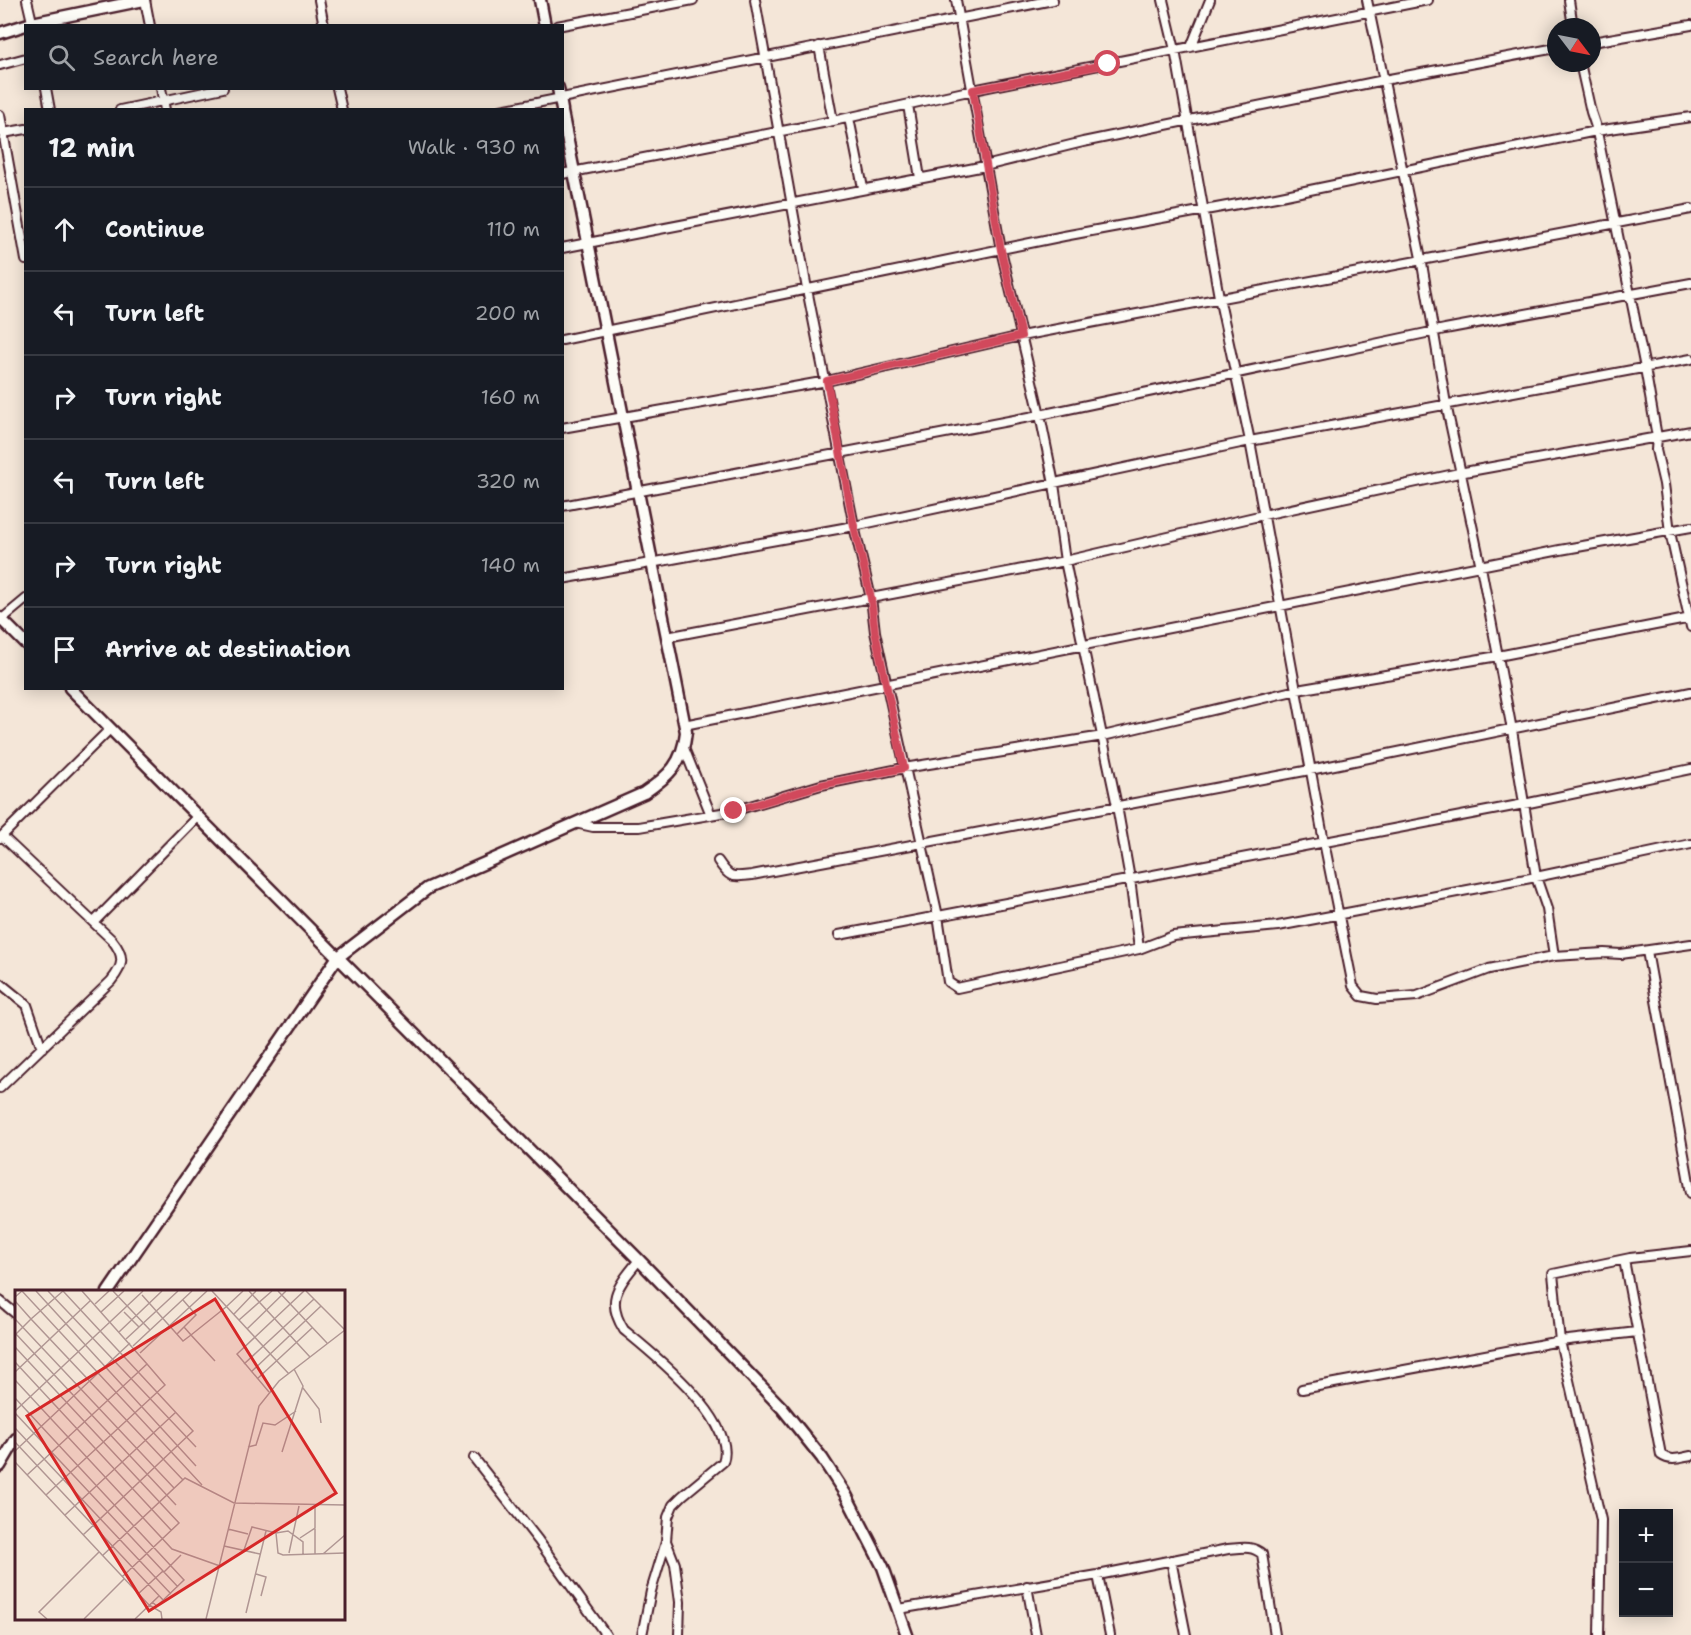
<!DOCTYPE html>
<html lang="en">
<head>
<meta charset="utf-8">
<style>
  body { margin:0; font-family:"Shantell Sans",sans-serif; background:#242831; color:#f1f3f6 }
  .controls { position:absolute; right:18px; bottom:18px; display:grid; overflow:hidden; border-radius:0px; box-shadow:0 3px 15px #0003 }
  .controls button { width:54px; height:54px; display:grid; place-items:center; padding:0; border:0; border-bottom:2px solid #363941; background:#171b24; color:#f1f3f6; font:30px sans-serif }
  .compass { position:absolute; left:1547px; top:18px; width:54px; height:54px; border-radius:50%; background:#171b24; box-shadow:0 3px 15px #0003; rotate:122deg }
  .stop { position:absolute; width:18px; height:18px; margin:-14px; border:4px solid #d1495b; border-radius:50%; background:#fff }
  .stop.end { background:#d1495b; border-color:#fff; box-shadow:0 2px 6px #0008 }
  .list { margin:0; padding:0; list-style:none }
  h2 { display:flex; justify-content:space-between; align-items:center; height:78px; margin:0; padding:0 24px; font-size:26px }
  h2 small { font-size:20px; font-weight:400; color:#9ea1a6 }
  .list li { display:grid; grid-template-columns:39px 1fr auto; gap:18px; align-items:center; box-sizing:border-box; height:84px; padding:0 24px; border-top:2px solid #363941 }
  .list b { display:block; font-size:22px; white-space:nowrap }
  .list em { font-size:20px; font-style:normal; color:#9ea1a6 }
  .icon { flex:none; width:33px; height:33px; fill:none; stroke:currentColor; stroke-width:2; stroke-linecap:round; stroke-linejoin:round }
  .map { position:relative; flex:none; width:1691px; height:1635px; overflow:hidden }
  .search { position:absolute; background:#171b24; box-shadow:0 3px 15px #0003; left:24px; top:24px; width:540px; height:66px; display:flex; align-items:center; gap:15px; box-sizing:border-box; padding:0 21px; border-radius:0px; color:#9ea1a6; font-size:22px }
  .panel { position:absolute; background:#171b24; box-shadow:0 3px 15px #0003; left:24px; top:108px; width:540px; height:582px; border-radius:0px }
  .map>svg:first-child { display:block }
</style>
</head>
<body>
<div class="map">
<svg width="1691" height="1635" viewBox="0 0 1691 1635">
  <rect width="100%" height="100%" fill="#f4e6d8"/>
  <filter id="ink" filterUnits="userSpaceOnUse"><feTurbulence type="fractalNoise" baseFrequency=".0167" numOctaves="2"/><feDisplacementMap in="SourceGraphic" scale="12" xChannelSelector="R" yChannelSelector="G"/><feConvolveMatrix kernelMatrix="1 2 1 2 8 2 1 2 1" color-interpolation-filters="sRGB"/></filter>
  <g filter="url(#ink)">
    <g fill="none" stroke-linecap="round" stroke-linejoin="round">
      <defs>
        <path id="street" d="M27,0L33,26
          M145,0L150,26
          M319,0L324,26
          M755,0L807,289L854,526L871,598L875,632L938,916L948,982L957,988L1139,949L1173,936L1278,926L1536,877L1691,844
          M956,0L1001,250L1040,415L1054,484L1065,561L1117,806L1130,879L1139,949
          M1163,0L1175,50L1219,297L1250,441L1324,842L1353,986L1361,996L1377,999L1417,996L1489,969L1554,956
          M1367,0L1421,258L1446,404L1481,567L1512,730L1536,877L1547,909L1554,956L1604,953L1621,954L1691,944
          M1569,0L1573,27
          M557,26L693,0
          M1592,42L1691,25
          M819,46L833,121
          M1191,47L1210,0
          M1580,63L1591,112L1596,127L1645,368L1657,437L1656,450L1664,484L1670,532L1691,627
          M0,65L26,58
          M46,88L50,110
          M161,88L165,110
          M337,88L342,110
          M908,105L920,178
          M120,110L223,88
          M501,110L1053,0
          M0,115L26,260
          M849,118L863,188
          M3,133L26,129
          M562,174L833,121L973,90L1428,0
          M562,248L985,166L1083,142L1384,80L1556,48
          M562,340L1064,236L1276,197L1596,131L1691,117
          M562,428L827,381L1021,336L1691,209
          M562,506L1040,415L1445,329L1691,283
          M562,579L854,526L1250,441L1691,359
          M2,619L26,599
          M667,637L1065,561L1263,515L1459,473L1691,431
          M684,725L1560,550L1691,527
          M684,748L711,815
          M575,823L593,827H639L733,811L821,785L904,768L1103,736L1297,690L1498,656L1691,618
          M0,838L110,729
          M718,861C730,879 732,877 752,875L1310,770L1691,692
          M94,922L197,817
          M839,935L1524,804L1691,769
          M1647,951L1691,1193
          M0,983L27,1005L42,1048
          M0,1088L111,981C124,965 125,956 112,940L2,836
          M639,1260C620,1284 604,1299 624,1330C652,1353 738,1421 723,1462L682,1496L673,1505L668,1517L666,1541L675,1564L680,1602L679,1635
          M1624,1260L1661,1455C1671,1462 1680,1458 1691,1456
          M0,1301L16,1314
          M1637,1332L1560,1341L1553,1274L1630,1258L1691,1251
          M1302,1389L1560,1341L1601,1520L1599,1635
          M474,1458L538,1540L606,1635
          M1171,1560L1186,1635
          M1098,1575L1110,1635
          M1027,1586L1036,1635
          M899,1609L1098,1575L1228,1549C1241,1548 1252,1545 1262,1554L1275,1635
          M642,1635L651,1591L666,1542"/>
        <path id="secondary" d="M540,0L545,26
          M0,33L32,23L144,0
          M558,88L562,110
          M0,618L26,644
          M70,688L639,1260L782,1408L822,1458L846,1495L883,1567L907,1635
          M108,1292L337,958L428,888L644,793C669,776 683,763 686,732L562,112
          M0,1466L16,1439"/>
      </defs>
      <use href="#street" stroke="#4a1f2b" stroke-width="12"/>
      <use href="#secondary" stroke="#4a1f2b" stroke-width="15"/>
      <use href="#street" stroke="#fdfcf7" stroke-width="8"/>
      <use href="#secondary" stroke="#fdfcf7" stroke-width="10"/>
    </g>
  </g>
  <g fill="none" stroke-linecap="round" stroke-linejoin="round" filter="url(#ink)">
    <path stroke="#d1495b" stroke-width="8" d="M734,811L821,785L904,768L875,632L871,598L854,526L827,381L1021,336L1001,250L973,90L1108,64"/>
  </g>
  <g transform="translate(15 1290)">
    <rect width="330" height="330" fill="#f4e6d8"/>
    <path fill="none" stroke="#b09693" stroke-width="1.5" d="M21,1L181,176M33,1L181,157M48,1L178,141L68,245M48,1L16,29L168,190M98,1L135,40M197,1L274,84M234,1L295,67M263,1L312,53M291,1L330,40M127,5L168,51L176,45L169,37M0,7L7,1L187,195M0,11L16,29L0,45M80,14L94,1M212,16L228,1M86,22L109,1M109,22L124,37M219,24L241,1M0,29L159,198M224,30L257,1M232,39L271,1M104,42L147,1M1,44L161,215M162,44L181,25L168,10M111,49L163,1M118,56L177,1M0,57L164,233L107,287M125,63L192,1M200,71L176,45L211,17M0,72L156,240M229,74L299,9M0,82L76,10M236,82L306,16M242,89L297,38M0,90L157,259L205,276M288,98L304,119L306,133M254,102L222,64L289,1M0,108L169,290L142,316L137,312M0,121L128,1M0,123L163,297M0,138L156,304M0,152L149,311M233,157L241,155L248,133L260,135L281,121M0,161L115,53M267,162L288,96L279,79M0,172L134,315L146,322L147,329M12,185L132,74L67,1M31,205L150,95L132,74M50,225L161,122M213,239L233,244M300,239V264M261,243L263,263L268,265L330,263M285,248L300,238V215M209,256L245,264M229,260L237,237L261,243L273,241L288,252V264M274,263L284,216M308,264L330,245M87,266L170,188L219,213L330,215M149,282L166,265M241,284L251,287L246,306M123,304L148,281M231,323L251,241M32,329L24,322L84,262M69,329L109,289M120,329L144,306M191,329L244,116L264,91L330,40"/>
    <path fill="#d62828" fill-opacity="0.15" stroke="#d62828" stroke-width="3" d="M200,9L321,203L134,321L12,126Z"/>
    <rect width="330" height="330" fill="none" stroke="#4a1f2b" stroke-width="3"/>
  </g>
</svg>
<div class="controls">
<button>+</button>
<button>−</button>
</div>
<svg class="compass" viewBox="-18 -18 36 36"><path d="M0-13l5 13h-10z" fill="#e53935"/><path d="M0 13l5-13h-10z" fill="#9ea1a6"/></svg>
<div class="stop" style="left:1108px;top:64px"></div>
<div class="stop end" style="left:734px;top:811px"></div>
<div class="search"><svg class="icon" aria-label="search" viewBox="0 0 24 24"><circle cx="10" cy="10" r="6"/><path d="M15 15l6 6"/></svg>Search here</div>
<section class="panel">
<h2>12 min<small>Walk · 930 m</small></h2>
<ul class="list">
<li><svg class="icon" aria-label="ahead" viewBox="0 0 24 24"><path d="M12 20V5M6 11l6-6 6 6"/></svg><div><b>Continue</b></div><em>110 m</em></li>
<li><svg class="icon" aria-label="left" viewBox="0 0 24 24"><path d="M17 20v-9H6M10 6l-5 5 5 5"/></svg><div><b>Turn left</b></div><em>200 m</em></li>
<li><svg class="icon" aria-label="right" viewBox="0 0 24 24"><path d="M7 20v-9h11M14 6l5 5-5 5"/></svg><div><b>Turn right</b></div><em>160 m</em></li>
<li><svg class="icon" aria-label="left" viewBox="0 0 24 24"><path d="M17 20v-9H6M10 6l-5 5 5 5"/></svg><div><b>Turn left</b></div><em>320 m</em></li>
<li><svg class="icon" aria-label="right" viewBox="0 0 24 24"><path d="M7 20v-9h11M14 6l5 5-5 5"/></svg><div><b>Turn right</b></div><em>140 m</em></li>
<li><svg class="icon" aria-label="arrive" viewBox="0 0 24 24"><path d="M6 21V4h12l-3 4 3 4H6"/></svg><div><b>Arrive at destination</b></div></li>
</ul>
</section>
</div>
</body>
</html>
